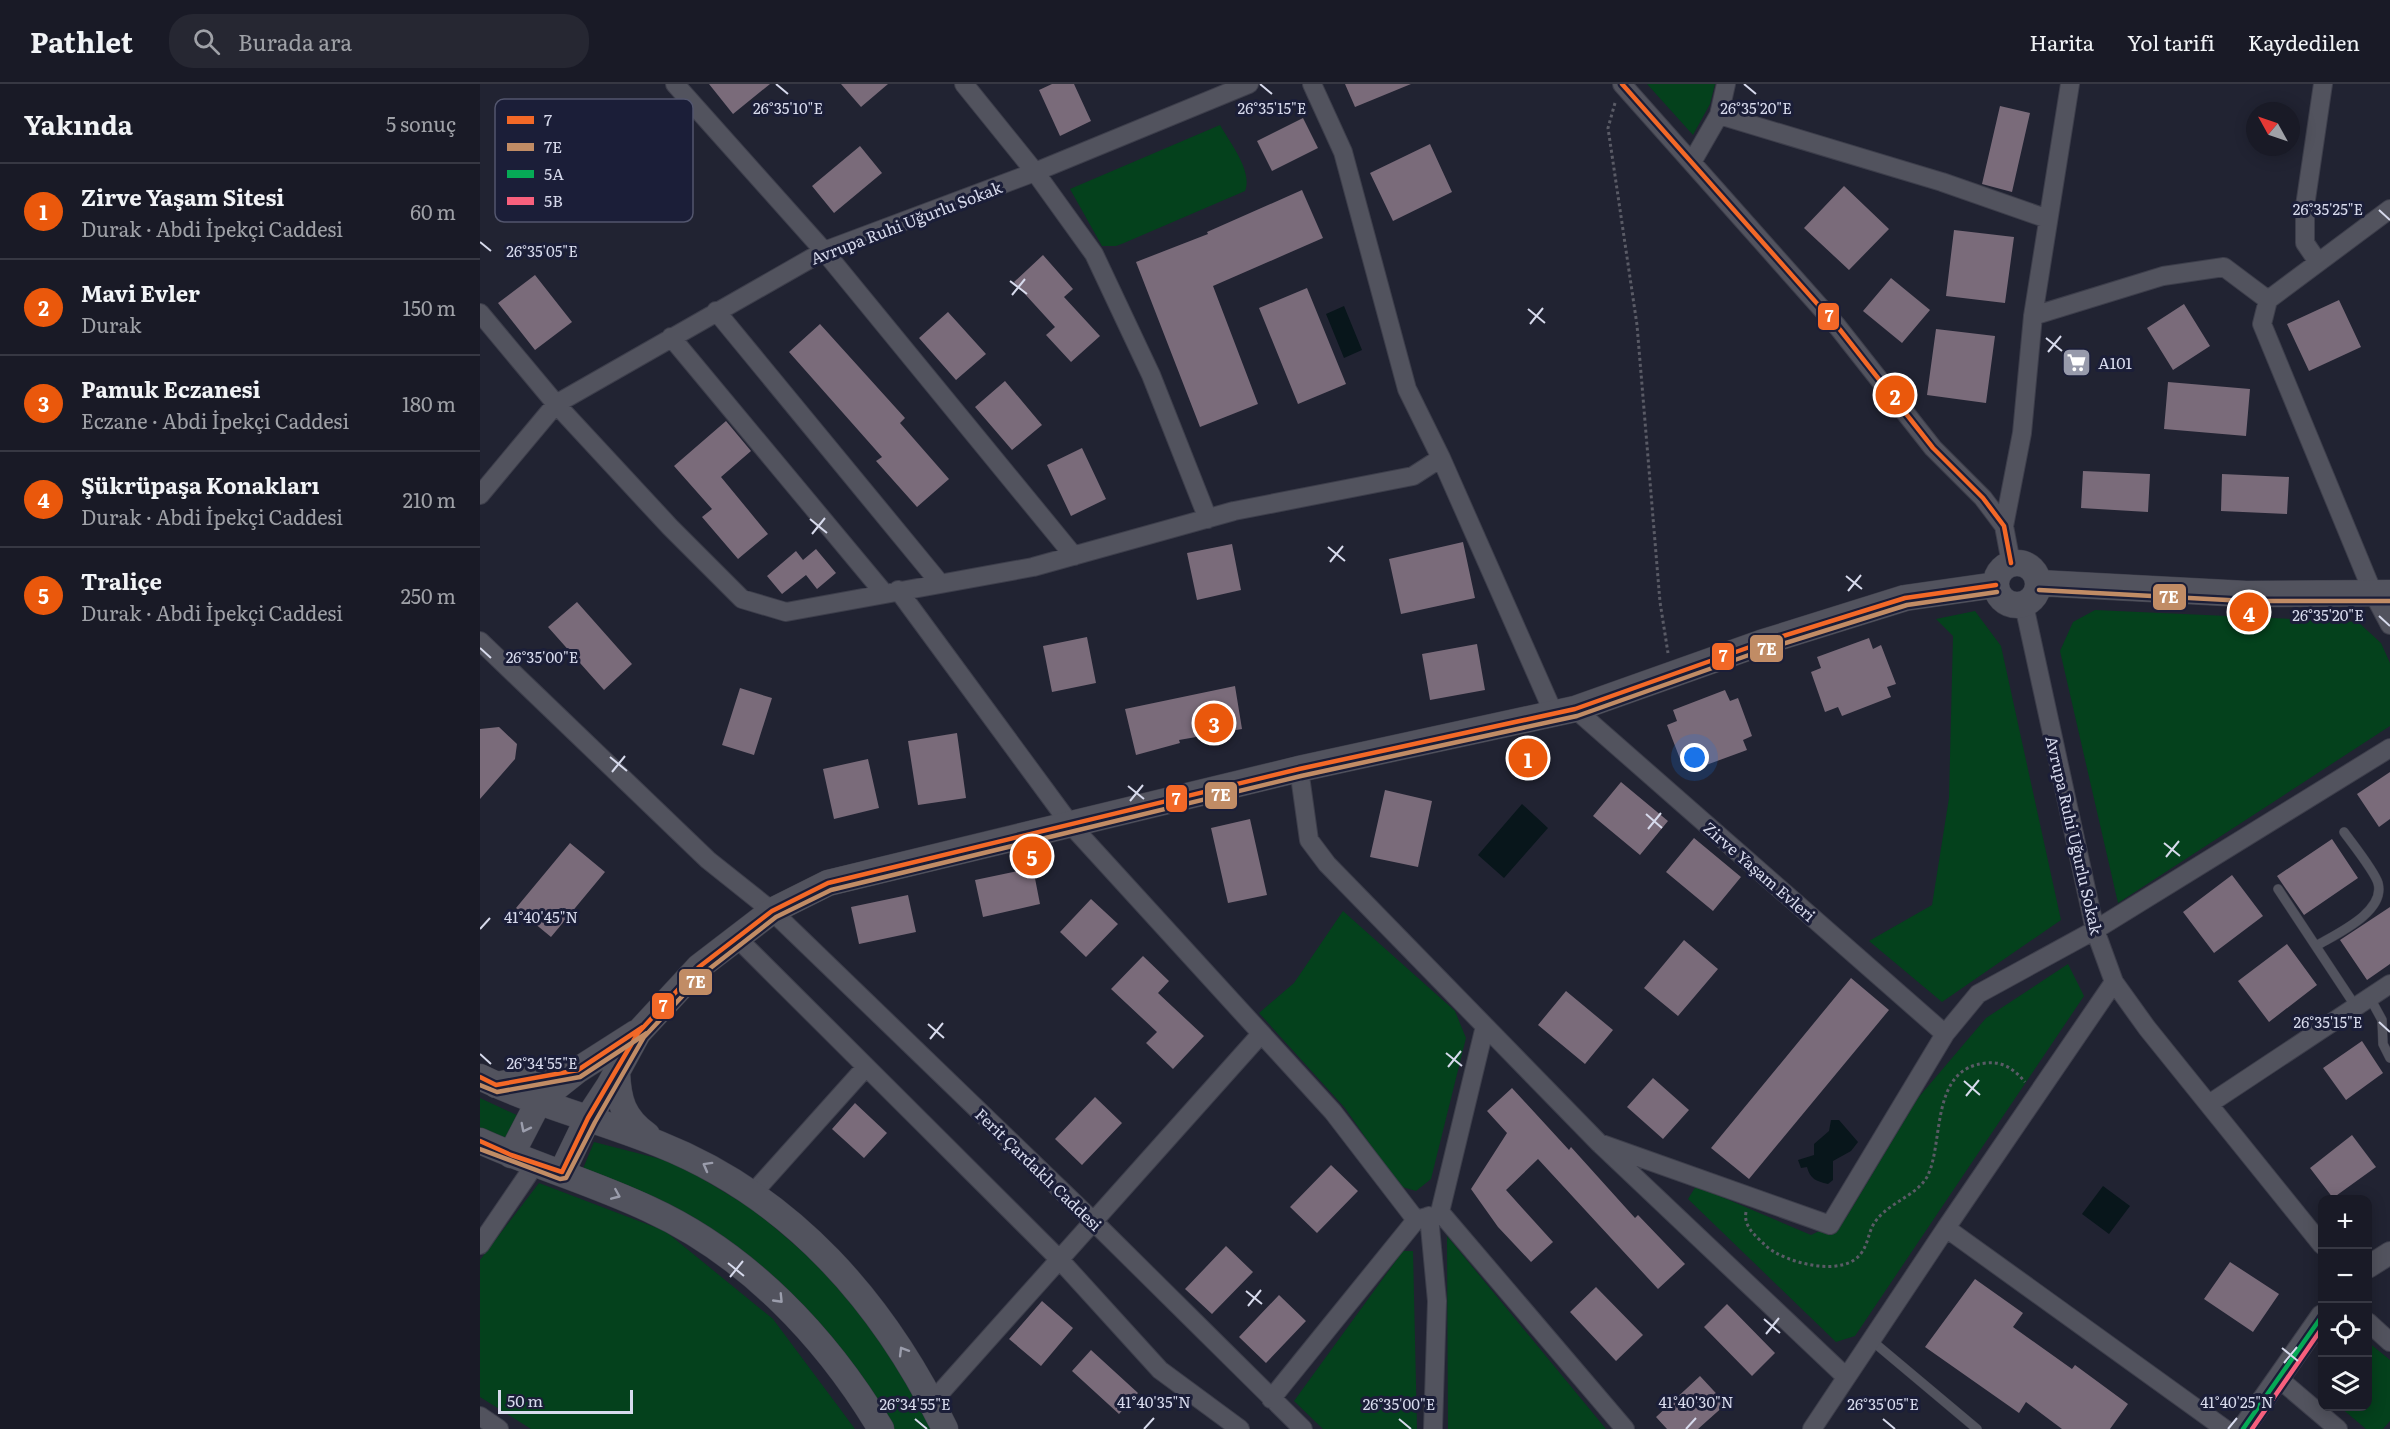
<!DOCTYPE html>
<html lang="tr">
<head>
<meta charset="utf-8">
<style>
  body { margin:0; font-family:Literata,serif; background:#262732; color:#f1f3f6 }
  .controls { position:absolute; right:18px; bottom:18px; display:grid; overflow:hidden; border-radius:12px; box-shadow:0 3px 15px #0003 }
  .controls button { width:54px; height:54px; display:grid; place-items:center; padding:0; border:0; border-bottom:2px solid #373843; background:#191a26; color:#f1f3f6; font:30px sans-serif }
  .compass { position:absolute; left:1766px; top:18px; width:54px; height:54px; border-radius:50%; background:#191a26; box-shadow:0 3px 15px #0003; rotate:310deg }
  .scale { position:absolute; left:18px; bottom:15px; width:135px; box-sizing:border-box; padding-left:6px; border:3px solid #d7daec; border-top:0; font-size:16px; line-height:21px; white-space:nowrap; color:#d7daec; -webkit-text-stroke:4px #1b1e38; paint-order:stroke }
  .you { position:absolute; left:1215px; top:674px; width:21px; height:21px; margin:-15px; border:4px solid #fff; border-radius:50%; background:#1a73e8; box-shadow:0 0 0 9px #1a73e833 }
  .badge { display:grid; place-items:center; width:39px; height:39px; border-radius:50%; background:#ea580c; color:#fff; font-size:20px; font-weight:700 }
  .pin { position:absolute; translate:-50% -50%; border:3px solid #fff; box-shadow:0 2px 6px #0006 }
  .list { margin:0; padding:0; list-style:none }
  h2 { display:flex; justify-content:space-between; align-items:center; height:78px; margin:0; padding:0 24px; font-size:26px }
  h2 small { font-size:20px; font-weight:400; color:#9fa1a7 }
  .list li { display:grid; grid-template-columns:39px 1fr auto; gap:18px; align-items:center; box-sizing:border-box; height:96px; padding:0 24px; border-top:2px solid #373843 }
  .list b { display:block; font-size:22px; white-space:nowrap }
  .list p { margin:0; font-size:20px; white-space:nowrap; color:#9fa1a7 }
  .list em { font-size:20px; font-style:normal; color:#9fa1a7 }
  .icon { flex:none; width:33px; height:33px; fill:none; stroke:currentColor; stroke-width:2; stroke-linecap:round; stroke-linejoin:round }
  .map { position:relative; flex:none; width:1910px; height:1345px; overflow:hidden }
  header { display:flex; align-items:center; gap:36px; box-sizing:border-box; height:84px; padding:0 30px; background:#191a26; border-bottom:2px solid #373843 }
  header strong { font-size:28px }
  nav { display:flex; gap:33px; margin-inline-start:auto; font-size:21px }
  .search { width:420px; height:54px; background:#262732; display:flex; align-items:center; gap:15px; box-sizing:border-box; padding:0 21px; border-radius:24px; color:#9fa1a7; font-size:22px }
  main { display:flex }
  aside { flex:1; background:#191a26 }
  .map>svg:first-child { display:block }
</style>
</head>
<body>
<header>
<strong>Pathlet</strong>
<div class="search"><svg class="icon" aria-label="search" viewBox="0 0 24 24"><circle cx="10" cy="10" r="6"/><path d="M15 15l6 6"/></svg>Burada ara</div>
<nav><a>Harita</a><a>Yol tarifi</a><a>Kaydedilen</a></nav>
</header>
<main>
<aside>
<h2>Yakında<small>5 sonuç</small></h2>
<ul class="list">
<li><span class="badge">1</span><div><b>Zirve Yaşam Sitesi</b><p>Durak · Abdi İpekçi Caddesi</p></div><em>60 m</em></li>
<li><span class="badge">2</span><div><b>Mavi Evler</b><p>Durak</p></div><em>150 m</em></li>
<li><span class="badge">3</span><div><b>Pamuk Eczanesi</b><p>Eczane · Abdi İpekçi Caddesi</p></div><em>180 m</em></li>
<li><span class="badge">4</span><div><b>Şükrüpaşa Konakları</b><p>Durak · Abdi İpekçi Caddesi</p></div><em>210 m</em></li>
<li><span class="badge">5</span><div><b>Traliçe</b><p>Durak · Abdi İpekçi Caddesi</p></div><em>250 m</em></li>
</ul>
</aside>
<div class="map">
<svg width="1910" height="1345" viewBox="0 0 1910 1345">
  <rect width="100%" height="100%" fill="#212332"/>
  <path fill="#04411c" d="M1167,0H1235L1230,20L1213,51Z
    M740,41C750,59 773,87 765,107L644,159L636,162H622L590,105Z
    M1615,526L1878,538L1901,559L1910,579V642L1638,819L1580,567L1593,538Z
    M1495,527L1521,562L1581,836L1462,918L1389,857L1452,821L1469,714L1473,552L1456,535Z
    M863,827L975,927L986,954L951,1095L936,1107L919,1102L865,1024L779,929L814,899Z
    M1588,880L1604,912L1375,1252L1356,1258L1208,1115L1216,1102L1331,1151L1366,1134L1438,1014L1506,934Z
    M0,1014L41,1033L25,1064L0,1053Z
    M114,1058L196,1079L274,1126L336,1179L403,1257L451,1345H411L348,1254L102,1087Z
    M59,1099L185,1147L293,1235L375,1345H51L0,1313V1176Z
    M967,1152L1126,1345H968Z
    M923,1167H933L937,1345H843L814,1317Z
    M1888,1258L1910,1276V1337L1903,1345H1886L1860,1323L1888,1322Z"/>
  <path fill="#08161b" d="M864,222L882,266L864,274L846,230Z
    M1042,720L1068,744L1024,794L998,771Z
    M1351,1036H1359L1378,1058L1371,1067L1353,1077V1096L1348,1100C1336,1097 1330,1095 1327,1083L1321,1084L1318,1076L1334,1071V1060L1349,1047Z
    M1623,1102L1650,1122L1629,1150L1602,1130Z"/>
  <path fill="#7a6b7a" d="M229,0H290L253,30Z
    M361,0H408L381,23Z
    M572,0H594L611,37L580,52L559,6Z
    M865,0H931L875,23Z
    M1520,22L1550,29L1532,108L1502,100Z
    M823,34L838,64L792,87L777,57Z
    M950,60L972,108L913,137L890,89Z
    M380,62L402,89L354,129L332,102Z
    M1364,102L1409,145L1369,186L1324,144Z
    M822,106L843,154L733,202L778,320L720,343L656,178L728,150L727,148Z
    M1474,146L1534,153L1525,219L1466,212Z
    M563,171L593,205L584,213L620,252L591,278L566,251L575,243L534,198Z
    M55,191L92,238L55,266L18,219Z
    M1411,194L1450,226L1422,259L1383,227Z
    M827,204L866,300L818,320L779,224Z
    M1859,216L1881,263L1829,287L1807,240Z
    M1704,220L1730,262L1693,286L1667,244Z
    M468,228L506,270L476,296L439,254Z
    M340,240L425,334L420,339L469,395L437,423L396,377L402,373L309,268Z
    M1456,245L1515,252L1506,319L1447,311Z
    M525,297L562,341L532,366L495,323Z
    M1688,298L1770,305L1766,352L1684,345Z
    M246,337L271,367L241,393L288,450L258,475L222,433L232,425L194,382Z
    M602,364L626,415L591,432L567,381Z
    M1603,387L1670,390L1668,428L1601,424Z
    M1742,390L1809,393L1807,430L1741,427Z
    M983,458L995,514L921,530L909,475Z
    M752,460L761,506L717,516L707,469Z
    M336,465L356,489L337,505L326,491L302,510L287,492L316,467L323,476Z
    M97,518L152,580L124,606L68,543Z
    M607,553L616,599L572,608L563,562Z
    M1389,554L1393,565L1401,561L1416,600L1407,603L1411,613L1362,632L1358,623L1345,628L1331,588L1341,584L1337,573Z
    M997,560L1005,606L950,616L942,570Z
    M755,602L762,645L699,656L700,659L656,671L645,625Z
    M260,604L292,614L274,671L242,661Z
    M1245,606L1250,617L1258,614L1272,652L1263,656L1267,666L1218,684L1215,675L1202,680L1187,641L1197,637L1193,626Z
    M19,643L37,660L35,675L0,715V645Z
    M477,649L486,714L438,721L428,657Z
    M388,675L399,724L354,735L343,685Z
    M1910,688V735L1899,743L1877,710Z
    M1141,698L1188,737L1160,771L1113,732Z
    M905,706L952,717L938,783L890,773Z
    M770,735L787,811L748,819L731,744Z
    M1214,754L1261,793L1233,827L1186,788Z
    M1852,755L1878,794L1824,831L1797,792Z
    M90,759L125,788L71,853L36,824Z
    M553,784L560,820L503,833L495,796Z
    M1752,791L1783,832L1734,869L1703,828Z
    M428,811L436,848L379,860L371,823Z
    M611,815L638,840L606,873L580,848Z
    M1910,823V880L1887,896L1860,856Z
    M1204,856L1238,885L1198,932L1164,904Z
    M1807,860L1837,901L1789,938L1758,897Z
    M663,872L689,897L678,909L724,952L693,985L666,959L677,948L631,905Z
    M1371,894L1409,926L1269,1095L1231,1064Z
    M1086,907L1133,946L1105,980L1058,941Z
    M1882,957L1903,989L1866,1016L1843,984Z
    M1173,994L1209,1026L1183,1055L1147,1023Z
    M1032,1004L1089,1066L1091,1063L1155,1134L1158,1131L1205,1180L1178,1205L1058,1075L1026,1106L1073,1158L1051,1178L1018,1143L991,1105L1027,1049L1007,1027Z
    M615,1013L642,1039L602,1081L575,1055Z
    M375,1019L407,1049L384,1074L352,1045Z
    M1872,1051L1896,1083L1853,1114L1830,1084Z
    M851,1081L878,1107L837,1149L810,1123Z
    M746,1162L773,1188L732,1230L705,1205Z
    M1750,1178L1799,1210L1773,1248L1724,1215Z
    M1495,1195L1543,1229L1533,1243L1592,1285L1595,1281L1648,1320L1630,1345H1582L1546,1318L1539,1329L1445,1263Z
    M1116,1203L1163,1251L1136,1277L1090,1228Z
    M799,1211L826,1237L786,1279L759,1253Z
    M562,1217L593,1244L561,1282L529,1255Z
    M1247,1220L1295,1269L1272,1292L1224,1243Z
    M611,1266L658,1309L639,1330L592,1287Z
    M1220,1292L1246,1320L1218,1345H1187L1176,1333Z"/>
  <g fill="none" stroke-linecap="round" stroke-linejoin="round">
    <defs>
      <path id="service" d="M1798,805L1876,923
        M1836,862C1856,850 1906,828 1898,799C1895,788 1872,759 1864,748
        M1890,914L1902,936L1903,960L1910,974
        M1391,1256L1497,1345"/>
      <path id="minor" d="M195,0L344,167L594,472
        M484,0L555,88L614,170L671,291L728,435
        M832,0L863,68L927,305L961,374L1074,630
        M1142,0L1357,242L1453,364L1503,414L1524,442L1531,479
        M1239,31L1462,98L1568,135
        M1212,78L1239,31L1246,0
        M1910,125L1788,216L1782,240L1893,509L1910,541
        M1838,178L1825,159V122L1843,0
        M236,227L459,498
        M0,229L76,320L190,443L262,515L306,528L553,483L754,427L933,392L961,374
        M1553,232L1683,192L1744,183L1788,216
        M191,253L404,509
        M0,411L76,320L344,167L555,88L769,0
        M1524,442L1542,349L1553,232L1590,0
        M418,506L590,740L853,1028L936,1136
        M1544,521L1615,846L1634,898L1667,944L1842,1161
        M0,557L228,776L292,827L612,1136L823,1345
        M1095,625L1465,950
        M819,685L829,756L847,780L1119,1059L1366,1293
        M257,854L579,1175L680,1286L760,1345
        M1634,898L1466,1144L1745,1345
        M1729,1020L1910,900
        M1119,1059L1350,1141L1465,950L1498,910L1615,846L1910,664
        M273,1109L386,983
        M960,1128L1145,1345
        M960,1128L1005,942
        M949,1132L957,1217L953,1345
        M0,1161L56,1079
        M1888,1238L1910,1258
        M1798,1294L1858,1345
        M791,1315L936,1136L947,1133
        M452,1318L781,950
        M0,1332L19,1345
        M1332,1345L1466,1144"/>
      <path id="tertiary" d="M1888,1183L1910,1169
        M1763,1345L1842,1232"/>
      <path id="secondary" d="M1516 500a21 21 0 1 1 42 0a21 21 0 1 1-42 0Z
        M1559,499L1766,510L1910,509
        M137,988C138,1016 143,1034 167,1051
        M0,993C57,1021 120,1036 179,1060C312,1113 404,1219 465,1345
        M16,1001L95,987
        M0,1057C55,1082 114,1099 169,1125C267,1170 346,1253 401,1345
        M31,1071L59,1017L98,986L156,949
        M82,1088L108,1034L129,1002L158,949L219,883L292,827L348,799L819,685L1095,625L1281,559L1425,514L1516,501"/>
    </defs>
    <use href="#service" stroke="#3d3e4b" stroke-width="10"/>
    <use href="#minor" stroke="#3d3e4b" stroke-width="20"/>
    <use href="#tertiary" stroke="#3d3e4b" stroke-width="24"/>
    <use href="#secondary" stroke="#3d3e4b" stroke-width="27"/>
    <path stroke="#5a5b66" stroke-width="3" stroke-dasharray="3 3" stroke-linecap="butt" d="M1135,19L1128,44L1157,241L1180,518L1188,569
      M1266,1128C1263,1143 1277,1153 1286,1162C1305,1179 1365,1195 1382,1168C1391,1154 1387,1143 1403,1129C1417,1116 1440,1108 1448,1091C1464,1057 1450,983 1507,979C1523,977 1535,986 1545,998"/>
    <use href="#service" stroke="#52535e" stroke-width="9"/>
    <use href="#minor" stroke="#52535e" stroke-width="18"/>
    <use href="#tertiary" stroke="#52535e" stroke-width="22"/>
    <use href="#secondary" stroke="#52535e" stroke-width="26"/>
    <defs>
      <path id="bus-1" d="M1142,0L1357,242L1453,364L1503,414L1524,442L1531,479
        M0,993L16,1001L98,986L163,943
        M0,1057L31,1071L82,1088L108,1034L158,949L219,883L292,827L348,799L819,685L1095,625L1281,559L1425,514L1516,501"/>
      <path id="bus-2" d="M1559,506L1766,517H1910
        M0,1001L17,1008L100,993L167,949
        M0,1065L80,1095L86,1094L115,1038L164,953L224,889L296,833L351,806L821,692L1097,632L1283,566L1427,521L1517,508"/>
      <path id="bus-3" d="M1763,1345L1842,1232"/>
      <path id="bus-4" d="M1772,1345L1842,1244"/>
    </defs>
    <use href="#bus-1" stroke="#1b1e38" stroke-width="9"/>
    <use href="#bus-2" stroke="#1b1e38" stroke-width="9"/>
    <use href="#bus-3" stroke="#1b1e38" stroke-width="9"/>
    <use href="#bus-4" stroke="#1b1e38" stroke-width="9"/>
    <use href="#bus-1" stroke="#f36827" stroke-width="4.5"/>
    <use href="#bus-2" stroke="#c18c65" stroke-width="4.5"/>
    <use href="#bus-3" stroke="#06aa56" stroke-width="4.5"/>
    <use href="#bus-4" stroke="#f8607d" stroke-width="4.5"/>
  </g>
  <defs><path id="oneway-chevron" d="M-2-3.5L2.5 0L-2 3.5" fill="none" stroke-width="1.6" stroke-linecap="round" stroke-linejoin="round" transform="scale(1.5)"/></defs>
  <g stroke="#9b9dac">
    <use href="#oneway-chevron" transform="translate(45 1044) rotate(117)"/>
    <use href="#oneway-chevron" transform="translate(227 1082) rotate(-151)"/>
    <use href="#oneway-chevron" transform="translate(136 1111) rotate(23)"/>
    <use href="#oneway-chevron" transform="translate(299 1215) rotate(46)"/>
    <use href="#oneway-chevron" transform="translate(423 1267) rotate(-121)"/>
  </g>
  <path fill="none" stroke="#d7daec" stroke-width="2" d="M296,0L308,10M780,0L792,10M1264,0L1276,10M1899,126L1910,136M0,158L11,167M530,197L547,210M532,211L545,195M1048,225L1065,239M1050,240L1063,224M1566,254L1582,267M1568,268L1581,252M330,435L347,449M332,450L345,434M848,463L865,477M850,478L863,462M1366,492L1382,505M1368,507L1381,491M1899,532L1910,542M0,564L11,574M130,673L147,687M132,688L145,672M648,702L664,715M650,717L663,701M1166,730L1182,744M1168,745L1181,729M1684,759L1700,772M1686,773L1699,757M0,845L10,834M1899,938L1910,948M448,940L464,954M450,955L463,939M966,969L982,982M0,970L11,980M968,983L981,967M1484,997L1500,1011M1486,1012L1499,996M248,1179L264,1192M250,1193L263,1177M766,1207L782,1220M768,1222L781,1206M1284,1235L1300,1249M1286,1250L1299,1234M1802,1264L1818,1277M1804,1279L1817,1263M435,1335L447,1345M919,1335L931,1345M1403,1335L1415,1345M664,1345L674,1334M1206,1345L1216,1334M1748,1345L1757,1334"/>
  <defs>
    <symbol id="supermarket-square" viewBox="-11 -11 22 22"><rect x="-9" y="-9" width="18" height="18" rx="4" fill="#979aab" stroke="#1b1e38"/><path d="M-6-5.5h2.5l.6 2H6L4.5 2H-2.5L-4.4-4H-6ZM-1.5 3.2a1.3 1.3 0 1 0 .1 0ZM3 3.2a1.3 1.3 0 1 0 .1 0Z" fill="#fff"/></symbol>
  </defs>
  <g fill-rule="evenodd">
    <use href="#supermarket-square" x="1580" y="262" width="33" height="33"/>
  </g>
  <g text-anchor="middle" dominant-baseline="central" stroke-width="6" stroke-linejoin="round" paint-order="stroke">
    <g font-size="16" fill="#d7daec" stroke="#1b1e38">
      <text transform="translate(426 138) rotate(-21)">Avrupa Ruhi Uğurlu Sokak</text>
      <text transform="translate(1595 751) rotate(77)">Avrupa Ruhi Uğurlu Sokak</text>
      <text transform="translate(1280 787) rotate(41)">Zirve Yaşam Evleri</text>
      <text transform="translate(559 1085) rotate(44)">Ferit Çardaklı Caddesi</text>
    </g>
    <g font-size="16" fill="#d7daec" stroke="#1b1e38" text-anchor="start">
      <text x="1618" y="278">A101</text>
    </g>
  </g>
  <rect x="15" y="15" width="198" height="123" rx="9" fill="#1b1e38" stroke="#53566e" stroke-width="1.5"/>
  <rect x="27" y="32" width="27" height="8" fill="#f36827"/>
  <rect x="27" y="59" width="27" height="8" fill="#c18c65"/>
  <rect x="27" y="86" width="27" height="8" fill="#06aa56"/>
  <rect x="27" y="113" width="27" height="8" fill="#f8607d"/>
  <g font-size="16" fill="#d7daec">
    <text x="64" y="42">7</text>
    <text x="64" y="69">7E</text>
    <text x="64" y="96">5A</text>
    <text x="64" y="123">5B</text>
  </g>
  <g font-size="15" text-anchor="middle" fill="#d7daec" stroke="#1b1e38" stroke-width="6" stroke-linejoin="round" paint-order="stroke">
    <text x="1276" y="30">26°35'20"E</text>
    <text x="308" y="30">26°35'10"E</text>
    <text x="792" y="30">26°35'15"E</text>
    <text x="1848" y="131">26°35'25"E</text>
    <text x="62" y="173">26°35'05"E</text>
    <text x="1848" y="537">26°35'20"E</text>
    <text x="62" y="579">26°35'00"E</text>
    <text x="61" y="839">41°40'45"N</text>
    <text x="1848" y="944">26°35'15"E</text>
    <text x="62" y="985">26°34'55"E</text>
    <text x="674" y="1324">41°40'35"N</text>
    <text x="1216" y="1324">41°40'30"N</text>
    <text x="1757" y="1324">41°40'25"N</text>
    <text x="435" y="1326">26°34'55"E</text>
    <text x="919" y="1326">26°35'00"E</text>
    <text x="1403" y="1326">26°35'05"E</text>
  </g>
  <g stroke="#1b1e38" stroke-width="2">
    <rect x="1337" y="218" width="23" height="29" rx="6" fill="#f36827"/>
    <rect x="1672" y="499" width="35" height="28" rx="6" fill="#c18c65"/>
    <rect x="1269" y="550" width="35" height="29" rx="6" fill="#c18c65"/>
    <rect x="1231" y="558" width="24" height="29" rx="6" fill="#f36827"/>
    <rect x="724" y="697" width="34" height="29" rx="6" fill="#c18c65"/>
    <rect x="685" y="700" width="23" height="29" rx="6" fill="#f36827"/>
    <rect x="198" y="884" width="35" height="28" rx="6" fill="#c18c65"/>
    <rect x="171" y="908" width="24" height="28" rx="6" fill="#f36827"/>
  </g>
  <g font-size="16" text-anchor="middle" font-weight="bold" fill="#fff">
    <text x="1349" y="238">7</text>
    <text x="1689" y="519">7E</text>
    <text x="1287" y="571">7E</text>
    <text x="1243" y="578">7</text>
    <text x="741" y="717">7E</text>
    <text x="696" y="721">7</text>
    <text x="216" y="904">7E</text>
    <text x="183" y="928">7</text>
  </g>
</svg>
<div class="controls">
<button>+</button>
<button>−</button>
<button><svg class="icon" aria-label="locate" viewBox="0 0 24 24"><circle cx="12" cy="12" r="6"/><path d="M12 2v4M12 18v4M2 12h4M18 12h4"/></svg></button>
<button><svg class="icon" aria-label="layers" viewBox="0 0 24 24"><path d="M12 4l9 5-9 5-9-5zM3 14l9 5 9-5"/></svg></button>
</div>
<svg class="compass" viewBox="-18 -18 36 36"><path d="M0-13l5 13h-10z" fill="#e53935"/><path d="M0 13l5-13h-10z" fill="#9fa1a7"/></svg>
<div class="scale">50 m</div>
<div class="you"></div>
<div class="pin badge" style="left:1048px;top:674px">1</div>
<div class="pin badge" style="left:1415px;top:311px">2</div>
<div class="pin badge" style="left:734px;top:639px">3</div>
<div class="pin badge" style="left:1769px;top:528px">4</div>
<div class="pin badge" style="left:552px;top:772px">5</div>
</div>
</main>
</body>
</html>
